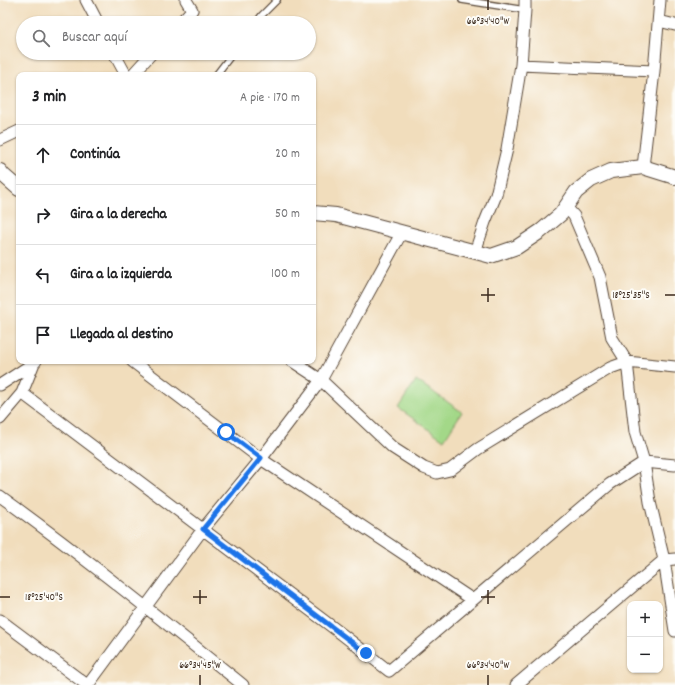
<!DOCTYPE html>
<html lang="es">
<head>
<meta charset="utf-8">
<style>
  body { margin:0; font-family:Dekko,sans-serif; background:#f2f2f2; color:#202124 }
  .controls { position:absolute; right:12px; bottom:12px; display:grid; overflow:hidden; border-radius:8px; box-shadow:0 1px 3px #0004 }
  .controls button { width:36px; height:36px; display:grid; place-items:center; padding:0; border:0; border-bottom:1px solid #e0e0e0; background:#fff; color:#202124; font:20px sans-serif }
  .stop { position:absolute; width:12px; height:12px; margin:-9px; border:3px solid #1a73e8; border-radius:50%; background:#fff }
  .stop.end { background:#1a73e8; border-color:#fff; box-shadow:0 1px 4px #0008 }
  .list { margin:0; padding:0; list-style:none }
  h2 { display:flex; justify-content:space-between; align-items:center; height:52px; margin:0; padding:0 16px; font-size:17px }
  h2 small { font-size:13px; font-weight:400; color:#757577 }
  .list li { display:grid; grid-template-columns:26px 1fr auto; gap:12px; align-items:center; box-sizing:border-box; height:60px; padding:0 16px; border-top:1px solid #e0e0e0 }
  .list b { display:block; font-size:15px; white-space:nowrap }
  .list em { font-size:13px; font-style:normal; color:#757577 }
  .icon { flex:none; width:22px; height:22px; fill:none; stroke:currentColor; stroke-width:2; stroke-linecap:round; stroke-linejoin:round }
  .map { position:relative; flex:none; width:675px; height:685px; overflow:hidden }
  .search { position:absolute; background:#fff; box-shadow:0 1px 3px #0004; left:16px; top:16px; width:300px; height:44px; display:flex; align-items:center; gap:10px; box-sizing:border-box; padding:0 14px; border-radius:22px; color:#757577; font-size:15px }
  .panel { position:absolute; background:#fff; box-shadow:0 1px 3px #0004; left:16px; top:72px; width:300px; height:292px; border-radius:8px }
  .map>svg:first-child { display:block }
</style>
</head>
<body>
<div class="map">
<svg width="675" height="685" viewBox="0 0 675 685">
  <rect width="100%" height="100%" fill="#fdfcf7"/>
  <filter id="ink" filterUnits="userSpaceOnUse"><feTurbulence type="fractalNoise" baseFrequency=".025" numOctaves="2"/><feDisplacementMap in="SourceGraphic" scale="8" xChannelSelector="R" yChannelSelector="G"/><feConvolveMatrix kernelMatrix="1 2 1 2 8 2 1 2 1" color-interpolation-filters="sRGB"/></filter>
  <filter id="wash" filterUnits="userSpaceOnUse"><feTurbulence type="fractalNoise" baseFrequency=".012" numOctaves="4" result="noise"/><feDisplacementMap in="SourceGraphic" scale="16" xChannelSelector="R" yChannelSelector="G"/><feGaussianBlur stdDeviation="0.9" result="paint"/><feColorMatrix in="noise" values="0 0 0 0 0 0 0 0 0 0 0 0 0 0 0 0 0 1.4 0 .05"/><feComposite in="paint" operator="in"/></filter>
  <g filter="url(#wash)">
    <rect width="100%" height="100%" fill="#f1ddbc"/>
    <path fill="#a3d888" stroke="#6f8153" d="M416,380L462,412L444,440L398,408Z"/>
  </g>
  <g filter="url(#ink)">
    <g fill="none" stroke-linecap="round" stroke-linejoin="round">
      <defs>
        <path id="service" d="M462,0L525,10
          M256,23L262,15L277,0
          M216,75L233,53"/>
        <path id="minor" d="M86,0L98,23
          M659,21L675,25
          M180,23L192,10L186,0
          M114,53L126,75
          M521,65L654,71
          M132,75L152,53
          M0,140L19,131
          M643,167L654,71L660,0
          M566,207L574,216L600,277L612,338L627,362L635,432L644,462L650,502L664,560L675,631
          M475,252L485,222L496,195L507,149L521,65L525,10V0
          M132,361L261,459L473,600
          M292,361L321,380L393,448L424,468L437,473L450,470L478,449L610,368L627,362L675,367
          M0,385L34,363
          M22,393L343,635L389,671L610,484L644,462L675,465
          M0,419L22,393L34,363L36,361
          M0,496C83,556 163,621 243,685
          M0,620L87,685
          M88,685L203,529L261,459L321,380L402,232
          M516,685L664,560L675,559"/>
        <path id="tertiary" d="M0,171L3,175L19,189
          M313,213L336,215L491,256L517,247L541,231L561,214L576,192L591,180L611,171L643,167L675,177"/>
      </defs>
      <use href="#service" stroke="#564536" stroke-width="8"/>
      <use href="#minor" stroke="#564536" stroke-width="13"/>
      <use href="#tertiary" stroke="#564536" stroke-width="16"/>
      <use href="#service" stroke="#fff" stroke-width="5.5"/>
      <use href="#minor" stroke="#fff" stroke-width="11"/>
      <use href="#tertiary" stroke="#fff" stroke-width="14"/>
    </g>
  </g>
  <g fill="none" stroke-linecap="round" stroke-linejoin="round" filter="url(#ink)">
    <path stroke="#1a73e8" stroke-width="5" d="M226,432L261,458L203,529L366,653"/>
  </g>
  <path fill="none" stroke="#3b2a1e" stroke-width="1.5" d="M488,0V10M488,288V302M481,295H495M665,295H675M200,590V604M488,590V604M0,597H10M193,597H207M481,597H495M200,675V685M488,675V685"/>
  <g font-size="10" text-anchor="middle" fill="#3b2a1e" stroke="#fdfcf7" stroke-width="4" stroke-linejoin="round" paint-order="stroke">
    <text x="488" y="24">66°34'40"W</text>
    <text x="631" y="298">18°25'35"S</text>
    <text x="44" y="600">18°25'40"S</text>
    <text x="200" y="668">66°34'45"W</text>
    <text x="488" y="668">66°34'40"W</text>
  </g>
</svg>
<div class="controls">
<button>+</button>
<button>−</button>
</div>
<div class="stop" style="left:226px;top:432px"></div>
<div class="stop end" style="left:366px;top:653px"></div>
<div class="search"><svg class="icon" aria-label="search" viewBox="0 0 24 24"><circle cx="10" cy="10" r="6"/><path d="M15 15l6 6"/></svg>Buscar aquí</div>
<section class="panel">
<h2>3 min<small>A pie · 170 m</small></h2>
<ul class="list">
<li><svg class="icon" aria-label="ahead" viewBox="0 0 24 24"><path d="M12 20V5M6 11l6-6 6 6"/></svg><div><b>Continúa</b></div><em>20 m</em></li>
<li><svg class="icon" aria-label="right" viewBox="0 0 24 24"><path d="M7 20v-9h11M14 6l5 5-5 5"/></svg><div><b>Gira a la derecha</b></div><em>50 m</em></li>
<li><svg class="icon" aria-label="left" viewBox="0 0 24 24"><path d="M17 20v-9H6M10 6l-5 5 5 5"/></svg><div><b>Gira a la izquierda</b></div><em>100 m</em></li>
<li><svg class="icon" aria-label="arrive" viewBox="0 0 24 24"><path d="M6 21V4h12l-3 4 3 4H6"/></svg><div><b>Llegada al destino</b></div></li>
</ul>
</section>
</div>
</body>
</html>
